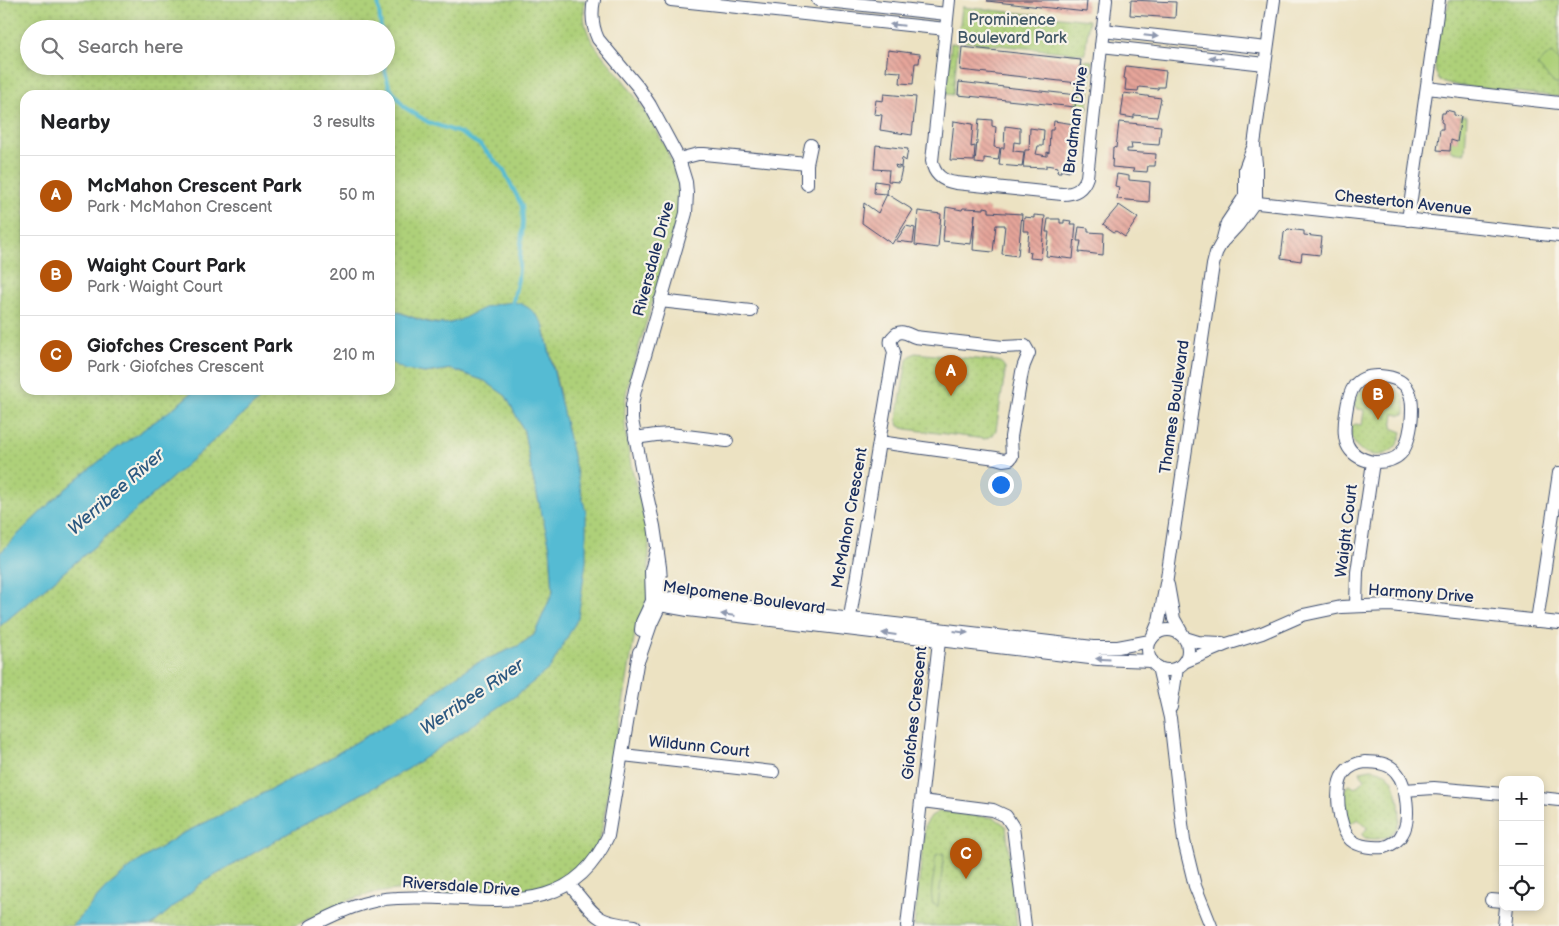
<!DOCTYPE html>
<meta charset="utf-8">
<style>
:root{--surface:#fff;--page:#f2f2f2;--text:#202124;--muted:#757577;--line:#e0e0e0;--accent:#b45309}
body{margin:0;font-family:"Balsamiq Sans",sans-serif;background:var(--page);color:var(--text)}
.controls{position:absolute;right:15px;bottom:15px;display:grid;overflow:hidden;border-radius:10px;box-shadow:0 2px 8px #0003}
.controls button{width:45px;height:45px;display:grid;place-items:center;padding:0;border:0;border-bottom:1px solid var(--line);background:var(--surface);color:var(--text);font:25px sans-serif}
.you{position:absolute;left:1000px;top:484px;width:18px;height:18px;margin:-12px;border:4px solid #fff;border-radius:50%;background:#1a73e8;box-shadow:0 0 0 8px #1a73e833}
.badge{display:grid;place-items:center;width:32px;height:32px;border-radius:50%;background:var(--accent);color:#fff;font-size:16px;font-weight:700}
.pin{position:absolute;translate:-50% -41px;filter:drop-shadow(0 1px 2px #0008)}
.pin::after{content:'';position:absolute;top:26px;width:18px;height:15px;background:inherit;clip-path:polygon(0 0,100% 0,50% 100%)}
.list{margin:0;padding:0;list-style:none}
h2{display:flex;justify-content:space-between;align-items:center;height:65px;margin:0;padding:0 20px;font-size:21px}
h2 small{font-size:16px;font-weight:400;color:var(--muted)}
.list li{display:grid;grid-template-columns:32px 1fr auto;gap:15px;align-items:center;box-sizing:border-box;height:80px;padding:0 20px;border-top:1px solid var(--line)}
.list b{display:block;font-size:19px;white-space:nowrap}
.list p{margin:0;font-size:16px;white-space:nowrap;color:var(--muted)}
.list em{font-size:16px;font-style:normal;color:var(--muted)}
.icon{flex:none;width:28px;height:28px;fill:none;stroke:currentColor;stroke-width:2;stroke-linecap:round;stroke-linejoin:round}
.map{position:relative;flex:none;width:1559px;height:926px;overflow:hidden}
.search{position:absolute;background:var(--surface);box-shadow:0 2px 8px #0003;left:20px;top:20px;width:375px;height:55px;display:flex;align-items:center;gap:12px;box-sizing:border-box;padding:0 18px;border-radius:28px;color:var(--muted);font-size:19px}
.panel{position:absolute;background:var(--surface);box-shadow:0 2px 8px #0003;left:20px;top:90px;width:375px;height:305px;border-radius:15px}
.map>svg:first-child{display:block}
.grass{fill:url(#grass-dots);stroke:#64806c;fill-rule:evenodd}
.garden{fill:#aed079;stroke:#64806c}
.water{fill:#55bbd3;stroke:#387598}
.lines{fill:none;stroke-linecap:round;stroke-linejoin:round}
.stream{stroke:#55bbd3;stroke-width:4}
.building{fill:url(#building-back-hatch)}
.minor-casing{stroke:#3a4a6d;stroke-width:14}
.minor{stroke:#fff;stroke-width:12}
.oneway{fill:#8d97ae}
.labels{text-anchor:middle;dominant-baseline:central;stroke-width:4.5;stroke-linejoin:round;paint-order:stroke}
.park-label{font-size:16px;fill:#405765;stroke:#f7f3e8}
.street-label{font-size:16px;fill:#1b2f5e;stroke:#f7f3e8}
.water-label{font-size:18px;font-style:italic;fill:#2c5981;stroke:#f7f3e8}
</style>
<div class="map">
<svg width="1559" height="926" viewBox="0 0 1559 926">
<defs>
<pattern id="grass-dots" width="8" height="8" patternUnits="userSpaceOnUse" patternTransform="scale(1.25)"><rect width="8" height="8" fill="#aed079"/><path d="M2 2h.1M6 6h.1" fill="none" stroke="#95b36b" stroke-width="1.8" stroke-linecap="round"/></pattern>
<pattern id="building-back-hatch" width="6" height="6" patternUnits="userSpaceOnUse" patternTransform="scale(1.25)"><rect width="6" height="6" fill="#e6a59a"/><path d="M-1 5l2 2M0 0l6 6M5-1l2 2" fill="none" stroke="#ba8781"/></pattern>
</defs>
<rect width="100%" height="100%" fill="#f7f3e8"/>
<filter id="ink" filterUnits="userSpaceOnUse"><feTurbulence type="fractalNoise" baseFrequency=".02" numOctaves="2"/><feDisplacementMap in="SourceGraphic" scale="10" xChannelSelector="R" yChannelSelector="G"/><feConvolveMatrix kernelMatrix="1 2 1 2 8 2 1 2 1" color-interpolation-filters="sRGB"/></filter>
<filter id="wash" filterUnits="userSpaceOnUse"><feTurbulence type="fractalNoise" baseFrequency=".0096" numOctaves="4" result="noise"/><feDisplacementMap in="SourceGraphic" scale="20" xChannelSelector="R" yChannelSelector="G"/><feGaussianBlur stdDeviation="1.12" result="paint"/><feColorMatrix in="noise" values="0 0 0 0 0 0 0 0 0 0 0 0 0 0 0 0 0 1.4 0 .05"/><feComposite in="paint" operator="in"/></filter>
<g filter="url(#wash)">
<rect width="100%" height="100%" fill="#ece2c2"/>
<g class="grass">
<path d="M0,0H585C579,36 600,51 620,76C641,103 674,153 679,187C681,200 678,212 675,225L628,384C617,432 637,485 648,531L649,546V595L636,627L601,834L597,847L575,879L505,901L421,891L396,890L369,894L346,901L294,926H151L200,884L292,831L408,769L550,668L560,395L543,324L500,303C486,307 474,314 461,320C437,330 412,316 390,309V95H25V390H195C162,420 122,442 87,471C56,496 28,524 0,553ZM29,29H386V66H29Z"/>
<path d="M1449,0H1559V97L1447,84C1441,82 1438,79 1436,73C1432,63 1441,25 1443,13L1448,8Z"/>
<polygon points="962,7 1089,20 1085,54 958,41"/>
<polygon points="951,43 958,44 953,95 946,94"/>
<polygon points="1081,60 1092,61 1088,109 1075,107"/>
<path d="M915,353L996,361C1002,362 1006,366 1005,373L996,430L993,435L985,439L906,429L899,426L897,419L907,360L910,356Z"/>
<polygon points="390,362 406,370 425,373 451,369 485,381 506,396 524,431 531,470 550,547 553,592 534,635 518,646 475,664 450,680 425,701 323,762 241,805 180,835 135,864 105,889 72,926 0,926 0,626 109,534 270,390 390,390"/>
<path d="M1376,384C1396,385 1407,392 1405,414L1400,415L1394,414L1392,428L1402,432C1396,468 1347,459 1351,426L1356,424L1362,425L1364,410L1358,409L1354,406C1356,392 1363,386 1376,384Z"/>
<path d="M1371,769C1378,770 1385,771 1389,776C1395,782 1396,790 1398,798C1404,824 1395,844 1365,838L1362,835L1367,828L1358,819L1350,824L1348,821L1345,796L1346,787L1350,785L1355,788L1365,779L1361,774L1360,771Z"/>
<polygon points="940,811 995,818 1006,826 1017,926 914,926 925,825 931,816"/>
</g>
<g class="garden">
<polygon points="1551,53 1559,62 1559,84 1555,84 1537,65"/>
<polygon points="1461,116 1467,116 1465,153 1450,151 1451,140 1457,141"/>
<path d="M937,854H944L938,906L933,904C929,891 934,879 935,866C935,861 935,858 937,854Z"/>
</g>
<g class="water">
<path d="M513,302C527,304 535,312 543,324L586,513V562L578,618L550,668L517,695L408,769L292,831L200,884L151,926H72L105,889L135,864L180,835L241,805L323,762L425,701L450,680L475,664L518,646L534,635L553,592L550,547L531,470L524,431L506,396L485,381L451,369L425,373L405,370L390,362V309C405,314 427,325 442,324C459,324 471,313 486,307C495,304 504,303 513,302Z"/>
<path d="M195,390H270L109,534L0,626V553C28,524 56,496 87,471C122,442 162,420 195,390Z"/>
</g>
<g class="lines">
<g class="stream">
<polyline points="378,0 381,29"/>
<polyline points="384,66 389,86 404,107 428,122 460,133 480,145 503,169 522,206 523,222 518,279 512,306"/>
</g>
</g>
<g id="blocks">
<g class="building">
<polygon points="988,0 1087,0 1086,12 987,1"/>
<polygon points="1131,0 1176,2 1175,18 1130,15"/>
<polygon points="962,47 1081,60 1078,83 960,70"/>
<polygon points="888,50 920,54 919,63 915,63 913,84 900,83 901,72 886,71"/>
<polygon points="1126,66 1166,71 1164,87 1158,87 1158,89 1139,87 1138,91 1125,90 1126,79 1124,78"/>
<polygon points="959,82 1077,95 1075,107 958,95"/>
<polygon points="1124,93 1161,98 1157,117 1134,115 1134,118 1121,116"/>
<polygon points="884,94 916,97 912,135 880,130 882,115 874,114 876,100 883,101"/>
<polygon points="1446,110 1454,112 1454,115 1461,116 1457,142 1451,140 1450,151 1437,150 1440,129 1443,129 1443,123 1441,122 1442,113 1445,113"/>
<polygon points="979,119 992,120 992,126 996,127 994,147 1000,148 998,160 984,158 984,164 975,163"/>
<polygon points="954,121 973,124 971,147 975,146 974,161 950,160"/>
<polygon points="1054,121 1074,124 1069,172 1061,170 1061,172 1057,172 1058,167 1046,165 1046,168 1023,167 1025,150 1029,150 1030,128 1044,130 1043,146 1038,146 1036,154 1047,156 1047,152 1049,153 1050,130 1053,130"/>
<polygon points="1119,122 1161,126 1159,145 1131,143 1132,149 1127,149 1127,152 1156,154 1155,166 1148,166 1147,172 1133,171 1134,169 1112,167 1113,147 1116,148"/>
<polygon points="1005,126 1020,128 1020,143 1014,142 1013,151 1024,152 1022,167 999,165 1001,148 1004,148"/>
<polygon points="876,145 908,149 906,161 902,158 901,167 895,165 896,168 902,168 899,182 888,181 889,170 874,169"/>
<polygon points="1117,174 1129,176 1129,180 1150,182 1149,202 1117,199 1119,187 1115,186"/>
<polygon points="875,181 888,183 887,194 874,193"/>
<polygon points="887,194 913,210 892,244 862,223 864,203 878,213"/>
<polygon points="1119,205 1138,218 1125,237 1116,231 1114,232 1103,224"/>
<polygon points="946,207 962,210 963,208 984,209 984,207 989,208 989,212 1022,214 1018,256 1002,254 1005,225 996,225 993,252 973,250 975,214 971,244 943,241"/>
<polygon points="918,211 941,214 938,248 915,245"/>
<polygon points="1034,215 1045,216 1041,259 1030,258 1031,252 1027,251 1029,231 1023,231 1024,217 1034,218"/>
<polygon points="1048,219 1060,219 1060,223 1064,223 1064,220 1071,221 1070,224 1076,224 1073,259 1046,256 1049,232 1046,232"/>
<polygon points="906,226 915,228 913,243 896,241"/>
<polygon points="1079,227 1088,228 1088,232 1104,233 1103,255 1079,252 1081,241 1077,241"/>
<polygon points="1288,229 1304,231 1304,235 1322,237 1320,255 1302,253 1301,261 1281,258 1284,233"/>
</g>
</g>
</g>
<g filter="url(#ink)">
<use href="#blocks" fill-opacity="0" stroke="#3a4a6d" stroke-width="1"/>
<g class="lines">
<defs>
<g id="minor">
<path d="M594,0C591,14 592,26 598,39L638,87L650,105L679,159L686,182L687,193L686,213L683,224L635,390L632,405V420L644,482L654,526L660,567L662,595L661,603L651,624L639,659"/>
<polyline points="671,0 946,29"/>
<polyline points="818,0 947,14"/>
<path d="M949,0L932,161C934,175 943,181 956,183L1062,194C1075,194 1083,189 1087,177L1106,0"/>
<polyline points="1102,30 1267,48"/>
<polyline points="1101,46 1265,64"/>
<polyline points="1427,88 1559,103"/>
<polyline points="679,159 698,154 704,154 807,164"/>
<polyline points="807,184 807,164 811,145"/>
<polyline points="1243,200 1258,203 1559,236"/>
<polyline points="1408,220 1439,0"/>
<polyline points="1224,240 1238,225 1254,203 1256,197 1256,164 1254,145 1274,0"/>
<polyline points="660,301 751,311"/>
<polyline points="635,438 656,435 670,434 727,441"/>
<polyline points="1168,585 1174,619 1183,635"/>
<polyline points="655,601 672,598 681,599 1093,647 1118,647 1150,641"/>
<polyline points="654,602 660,605 688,610 1098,659 1152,661"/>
<path d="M1356,605L1357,572L1373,462C1400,463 1407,451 1411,425C1414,399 1413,378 1380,376C1354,375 1349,391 1346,413C1342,438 1344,456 1373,462"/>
<polyline points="1537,621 1559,473"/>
<path d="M848,629L894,352C893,349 892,347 891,344C890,341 891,339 893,337C900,328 907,334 915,337L1003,347L1025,346L1029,353L1024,365L1022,372L1011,437L1012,456L1010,459L1003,460L996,458L879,442"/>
<circle cx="1168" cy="650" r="20"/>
<polyline points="641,630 642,622 652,601 651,571 656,551"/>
<polyline points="1152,638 1159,621 1167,578 1213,265 1216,253 1222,242 1227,223 1245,196 1245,169 1254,145"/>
<polyline points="1185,638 1198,642 1222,643"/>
<polyline points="1184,662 1227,644 1262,633 1303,615 1341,607 1390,605 1559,623"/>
<polyline points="1158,667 1170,718 1184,841 1195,886 1211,926"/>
<polyline points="1171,707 1177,668"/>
<polyline points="623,755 773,772"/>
<path d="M1365,762C1376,762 1389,763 1396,772C1407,784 1411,821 1402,834C1399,841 1391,845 1384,847C1374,848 1359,847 1351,840C1338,828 1333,785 1345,772C1350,766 1357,763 1365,762Z"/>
<polyline points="1404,790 1434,788 1503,794"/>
<polyline points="1540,798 1559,800"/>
<polyline points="922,801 993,810 1006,816 1013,827 1025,926"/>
<path d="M574,890C598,919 597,922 635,926"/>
<polyline points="1491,900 1503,901"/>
<path d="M311,926C339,912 366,899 397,898C483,893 568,926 608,836L639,652"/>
<polyline points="907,926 940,632"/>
<polyline points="1504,926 1506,907"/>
</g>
</defs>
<use href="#minor" class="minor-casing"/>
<use href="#minor" class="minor"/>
</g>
<defs><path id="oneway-solid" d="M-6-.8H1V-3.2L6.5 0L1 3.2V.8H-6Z" transform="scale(1.25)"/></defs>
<g class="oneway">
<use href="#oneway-solid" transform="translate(897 25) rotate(-174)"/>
<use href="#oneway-solid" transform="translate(1151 36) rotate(6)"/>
<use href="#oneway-solid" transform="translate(1216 58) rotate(-174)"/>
<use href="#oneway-solid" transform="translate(728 615) rotate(-173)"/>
<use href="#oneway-solid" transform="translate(961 632) rotate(7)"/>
<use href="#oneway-solid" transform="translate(889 634) rotate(-173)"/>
<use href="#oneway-solid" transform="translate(1103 659) rotate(-177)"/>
</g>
</g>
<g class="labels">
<g class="park-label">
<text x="1012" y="20">Prominence<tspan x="1012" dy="18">Boulevard Park</tspan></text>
</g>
<g class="street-label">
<text transform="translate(1076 120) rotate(-83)">Bradman Drive</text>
<text transform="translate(1403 203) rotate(6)">Chesterton Avenue</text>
<text transform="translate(654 259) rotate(-75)">Riversdale Drive</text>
<text transform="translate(1175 407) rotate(-82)">Thames Boulevard</text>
<text transform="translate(850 518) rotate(-80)">McMahon Crescent</text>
<text transform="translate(1347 531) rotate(-83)">Waight Court</text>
<text transform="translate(1421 594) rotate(4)">Harmony Drive</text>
<text transform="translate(744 598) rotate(8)">Melpomene Boulevard</text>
<text transform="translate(915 713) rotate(-84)">Giofches Crescent</text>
<text transform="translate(699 747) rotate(6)">Wildunn Court</text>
<text transform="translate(461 887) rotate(4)">Riversdale Drive</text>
</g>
<g class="water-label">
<text transform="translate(116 492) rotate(-41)">Werribee River</text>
<text transform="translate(472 697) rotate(-34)">Werribee River</text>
</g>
</g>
</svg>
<div class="controls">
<button>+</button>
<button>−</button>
<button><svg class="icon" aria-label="locate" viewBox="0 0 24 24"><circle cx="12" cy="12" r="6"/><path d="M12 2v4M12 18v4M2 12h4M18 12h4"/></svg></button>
</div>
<div class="you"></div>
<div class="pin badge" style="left:951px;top:396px">A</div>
<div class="pin badge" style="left:1378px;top:420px">B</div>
<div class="pin badge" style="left:966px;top:879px">C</div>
<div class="search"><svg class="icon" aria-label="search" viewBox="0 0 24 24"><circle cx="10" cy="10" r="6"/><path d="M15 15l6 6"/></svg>Search here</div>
<section class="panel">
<h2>Nearby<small>3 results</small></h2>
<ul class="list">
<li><span class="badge">A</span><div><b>McMahon Crescent Park</b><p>Park · McMahon Crescent</p></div><em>50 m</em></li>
<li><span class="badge">B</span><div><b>Waight Court Park</b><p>Park · Waight Court</p></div><em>200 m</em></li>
<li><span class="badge">C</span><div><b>Giofches Crescent Park</b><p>Park · Giofches Crescent</p></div><em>210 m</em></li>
</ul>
</section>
</div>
